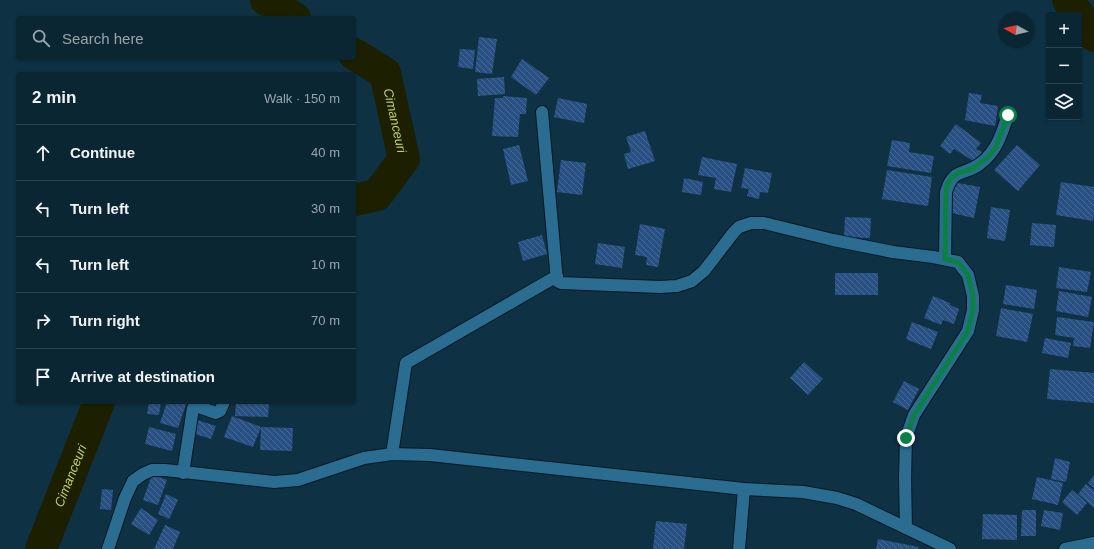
<!DOCTYPE html>
<meta charset="utf-8">
<style>
:root{--surface:#0a2633;--page:#132e3b;--text:#f1f3f6;--muted:#99a5ac;--line:#2a434e}
body{margin:0;font-family:Helvetica,sans-serif;background:var(--page);color:var(--text)}
.controls{position:absolute;right:12px;top:12px;display:grid;overflow:hidden;border-radius:4px;box-shadow:0 1px 3px #0004}
.controls button{width:36px;height:36px;display:grid;place-items:center;padding:0;border:0;border-bottom:1px solid var(--line);background:var(--surface);color:var(--text);font:20px sans-serif}
.compass{position:absolute;left:998px;top:12px;width:36px;height:36px;border-radius:50%;background:var(--surface);box-shadow:0 1px 3px #0004;rotate:278deg}
.stop{position:absolute;width:12px;height:12px;margin:-9px;border:3px solid #0b8043;border-radius:50%;background:#fff}
.stop.end{background:#0b8043;border-color:#fff;box-shadow:0 1px 4px #0008}
.list{margin:0;padding:0;list-style:none}
h2{display:flex;justify-content:space-between;align-items:center;height:52px;margin:0;padding:0 16px;font-size:17px}
h2 small{font-size:13px;font-weight:400;color:var(--muted)}
.list li{display:grid;grid-template-columns:26px 1fr auto;gap:12px;align-items:center;box-sizing:border-box;height:56px;padding:0 16px;border-top:1px solid var(--line)}
.list b{display:block;font-size:15px;white-space:nowrap}
.list em{font-size:13px;font-style:normal;color:var(--muted)}
.icon{flex:none;width:22px;height:22px;fill:none;stroke:currentColor;stroke-width:2;stroke-linecap:round;stroke-linejoin:round}
.map{position:relative;flex:none;width:1094px;height:549px;overflow:hidden}
.search{position:absolute;background:var(--surface);box-shadow:0 1px 3px #0004;left:16px;top:16px;width:340px;height:44px;display:flex;align-items:center;gap:10px;box-sizing:border-box;padding:0 14px;border-radius:4px;color:var(--muted);font-size:15px}
.panel{position:absolute;background:var(--surface);box-shadow:0 1px 3px #0004;left:16px;top:72px;width:340px;height:332px;border-radius:4px}
.map>svg:first-child{display:block}
.lines{fill:none;stroke-linecap:round;stroke-linejoin:round}
.river{stroke:#1c2000;stroke-width:32}
.building{fill:url(#building-back-hatch)}
.minor-casing{stroke:#041824;stroke-width:14}
.minor{stroke:#2a6d91;stroke-width:12}
.route{stroke:#0b8043;stroke-width:5}
.labels{text-anchor:middle;dominant-baseline:central;stroke-width:4;stroke-linejoin:round;paint-order:stroke}
.water-label{font-size:13px;font-style:italic;fill:#c1cf6d;stroke:#001927}
</style>
<div class="map">
<svg width="1094" height="549" viewBox="0 0 1094 549">
<defs>
<pattern id="building-back-hatch" width="6" height="6" patternUnits="userSpaceOnUse"><rect width="6" height="6" fill="#295082"/><path d="M-1 5l2 2M0 0l6 6M5-1l2 2" fill="none" stroke="#486a95"/></pattern>
</defs>
<rect width="100%" height="100%" fill="#0e3244"/>
<g class="lines">
<g class="river">
<polyline points="266,0 295,18"/>
<polyline points="1068,0 1094,36"/>
<path id="s1" d="M354,54L385,73L404,159L377,195L354,200"/>
<path id="s2" d="M41,549L99,402"/>
</g>
</g>
<g class="building">
<polygon points="479,37 497,39 492,74 475,72"/>
<polygon points="460,49 475,50 473,69 458,67"/>
<polygon points="522,59 549,78 536,95 511,77"/>
<polygon points="504,77 505,94 478,96 477,79"/>
<polygon points="969,93 982,95 980,103 998,106 995,126 965,120"/>
<polygon points="503,96 527,98 526,114 520,114 518,137 492,136 495,98 503,98"/>
<polygon points="558,98 587,104 584,123 554,117"/>
<polygon points="956,124 981,143 976,149 982,152 975,162 954,149 950,154 940,146"/>
<polygon points="645,131 655,161 628,169 624,154 631,152 626,137"/>
<polygon points="892,140 910,143 909,152 934,156 931,173 887,166"/>
<polygon points="519,145 528,181 511,185 503,149"/>
<polygon points="1017,145 1040,165 1018,191 994,170"/>
<polygon points="702,157 737,164 731,192 714,189 716,178 698,175"/>
<polygon points="561,160 586,163 582,195 557,192"/>
<polygon points="745,168 772,173 768,193 760,192 759,199 747,196 749,189 741,188"/>
<polygon points="887,170 932,177 928,206 882,199"/>
<polygon points="684,178 703,182 701,195 682,192"/>
<polygon points="953,182 980,187 974,218 947,212"/>
<polygon points="1061,182 1094,187 1094,213 1093,221 1056,215"/>
<polygon points="991,207 1010,210 1005,241 987,238"/>
<polygon points="845,217 871,218 870,238 844,237"/>
<polygon points="1032,223 1056,225 1054,247 1030,245"/>
<polygon points="640,224 665,229 658,267 646,265 647,257 635,255"/>
<polygon points="542,235 547,254 523,261 518,242"/>
<polygon points="598,243 625,247 622,268 595,264"/>
<polygon points="1059,267 1091,272 1087,292 1056,288"/>
<rect x="835" y="273" width="43" height="22"/>
<polygon points="1006,285 1037,290 1034,309 1003,304"/>
<polygon points="1059,291 1092,297 1088,317 1056,311"/>
<polygon points="933,296 950,303 950,305 959,309 954,324 943,320 941,325 924,318"/>
<polygon points="1001,308 1033,314 1027,342 996,336"/>
<polygon points="1057,317 1094,322 1090,348 1073,346 1074,338 1055,335"/>
<polygon points="912,322 938,332 931,349 906,339"/>
<polygon points="1045,338 1071,343 1068,358 1042,353"/>
<polygon points="804,362 823,379 808,395 790,378"/>
<polygon points="1050,369 1094,373 1094,403 1047,399"/>
<polygon points="904,381 919,389 908,410 893,402"/>
<polygon points="149,402 161,402 159,415 147,414"/>
<polygon points="167,402 180,402 186,404 178,428 160,423"/>
<polygon points="236,402 269,402 268,417 235,416"/>
<polygon points="232,416 261,427 253,447 224,437"/>
<polygon points="197,420 216,426 211,439 192,433"/>
<polygon points="149,427 176,434 172,451 145,444"/>
<polygon points="261,427 293,428 292,451 260,450"/>
<polygon points="1055,458 1070,462 1066,482 1051,479"/>
<polygon points="152,475 167,480 158,505 143,500"/>
<polygon points="1094,475 1094,488 1088,483"/>
<polygon points="1037,477 1063,483 1058,505 1032,499"/>
<polygon points="1086,484 1094,490 1094,508 1078,494"/>
<polygon points="102,489 113,490 111,510 100,509"/>
<polygon points="1072,490 1087,503 1077,515 1062,502"/>
<polygon points="166,494 178,500 169,519 158,514"/>
<polygon points="141,508 158,520 149,535 131,524"/>
<polygon points="1022,510 1036,510 1036,536 1021,536"/>
<polygon points="1044,510 1063,513 1060,530 1041,526"/>
<polygon points="983,514 1017,515 1017,540 982,539"/>
<polygon points="656,521 687,524 684,549 653,549"/>
<polygon points="165,525 180,532 173,549 154,549"/>
<polygon points="878,539 919,547 918,549 876,549"/>
</g>
<g class="lines">
<defs>
<g id="minor">
<polyline points="542,112 557,281 561,283 660,287 677,286 692,281 704,271 734,232 739,227 751,223 764,223 833,240 893,252 933,257 958,262 968,275 973,296 973,310 968,331 914,415 906,438 905,478 906,528"/>
<path d="M945,259L946,192C954,166 964,177 981,163C997,151 1002,133 1008,115"/>
<polyline points="392,454 406,363 557,276"/>
<polyline points="183,473 193,408 196,406 216,413 220,411 224,402"/>
<polyline points="108,549 125,498 133,481 143,474 152,470 165,470 274,482 298,480 364,458 392,454 430,455 744,489 803,492 837,498 856,504 950,549"/>
<polyline points="739,549 744,489"/>
<polyline points="1065,549 1094,543"/>
</g>
</defs>
<use href="#minor" class="minor-casing"/>
<use href="#minor" class="minor"/>
</g>
<g class="lines">
<polyline class="route" points="906,438 914,415 968,331 973,310 973,296 968,275 958,262 945,259 946,192 948,183 952,177 958,173 972,169 988,157 996,147 1008,115"/>
</g>
<g class="labels">
<g class="water-label">
<text stroke="none"><textPath href="#s1" startOffset="85">Cimanceuri</textPath></text>
<text stroke="none"><textPath href="#s2" startOffset="79">Cimanceuri</textPath></text>
</g>
</g>
</svg>
<div class="controls">
<button>+</button>
<button>−</button>
<button><svg class="icon" aria-label="layers" viewBox="0 0 24 24"><path d="M12 4l9 5-9 5-9-5zM3 14l9 5 9-5"/></svg></button>
</div>
<svg class="compass" viewBox="-18 -18 36 36"><path d="M0-13l5 13h-10z" fill="#e53935"/><path d="M0 13l5-13h-10z" fill="#99a5ac"/></svg>
<div class="stop" style="left:1008px;top:115px"></div>
<div class="stop end" style="left:906px;top:438px"></div>
<div class="search"><svg class="icon" aria-label="search" viewBox="0 0 24 24"><circle cx="10" cy="10" r="6"/><path d="M15 15l6 6"/></svg>Search here</div>
<section class="panel">
<h2>2 min<small>Walk · 150 m</small></h2>
<ul class="list">
<li><svg class="icon" aria-label="ahead" viewBox="0 0 24 24"><path d="M12 20V5M6 11l6-6 6 6"/></svg><div><b>Continue</b></div><em>40 m</em></li>
<li><svg class="icon" aria-label="left" viewBox="0 0 24 24"><path d="M17 20v-9H6M10 6l-5 5 5 5"/></svg><div><b>Turn left</b></div><em>30 m</em></li>
<li><svg class="icon" aria-label="left" viewBox="0 0 24 24"><path d="M17 20v-9H6M10 6l-5 5 5 5"/></svg><div><b>Turn left</b></div><em>10 m</em></li>
<li><svg class="icon" aria-label="right" viewBox="0 0 24 24"><path d="M7 20v-9h11M14 6l5 5-5 5"/></svg><div><b>Turn right</b></div><em>70 m</em></li>
<li><svg class="icon" aria-label="arrive" viewBox="0 0 24 24"><path d="M6 21V4h12l-3 4 3 4H6"/></svg><div><b>Arrive at destination</b></div></li>
</ul>
</section>
</div>
